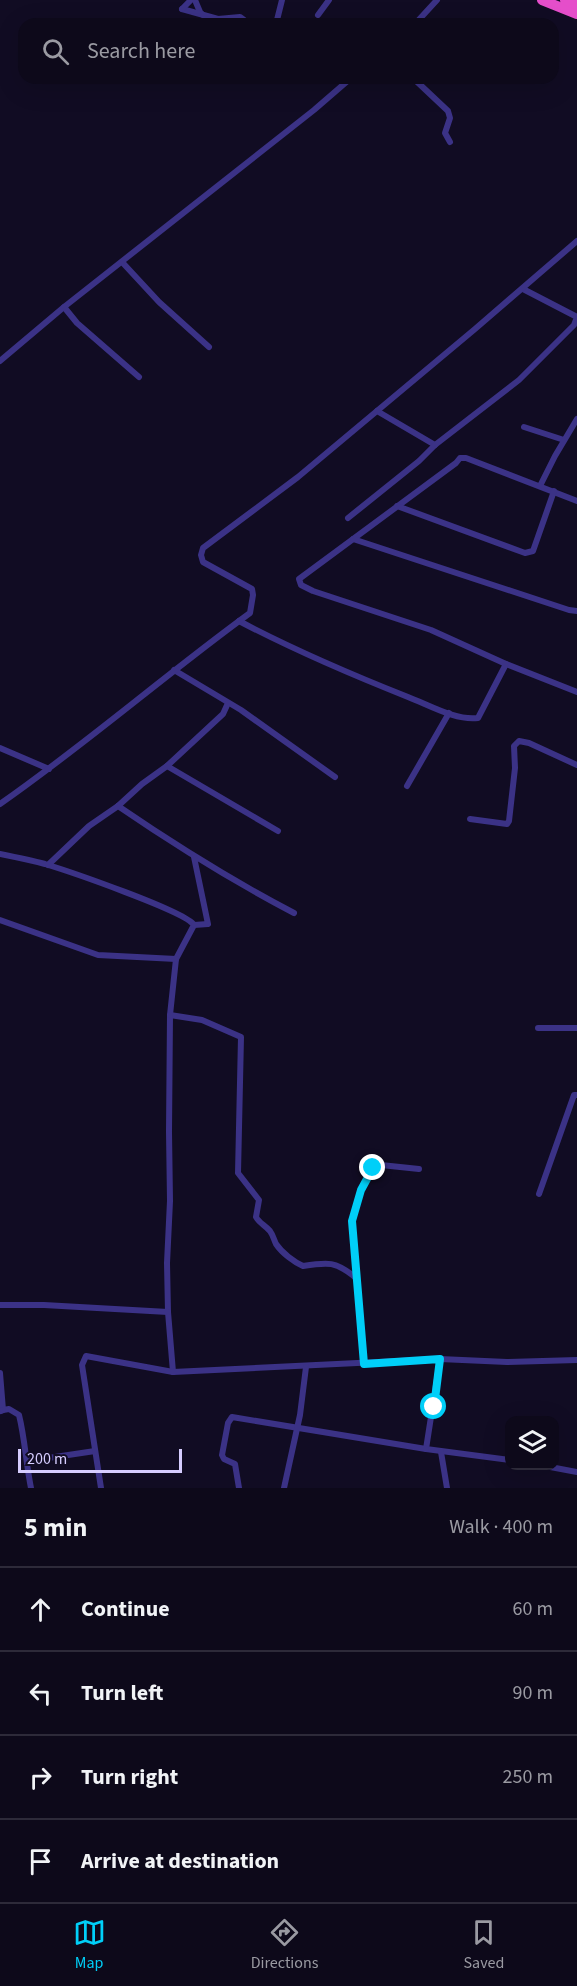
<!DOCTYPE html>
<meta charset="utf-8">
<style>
:root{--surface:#0d091a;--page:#161223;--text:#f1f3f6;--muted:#9a9aa2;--line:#2d2a39;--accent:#00cff8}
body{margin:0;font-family:"Source Sans 3",sans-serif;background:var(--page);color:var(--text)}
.controls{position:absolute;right:18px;bottom:18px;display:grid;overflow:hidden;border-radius:12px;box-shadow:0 6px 24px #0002}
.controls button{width:54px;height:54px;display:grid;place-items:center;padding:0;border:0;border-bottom:2px solid var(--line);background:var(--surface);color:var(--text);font:30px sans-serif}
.scale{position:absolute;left:18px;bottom:15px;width:164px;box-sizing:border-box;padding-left:6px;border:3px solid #d6cdff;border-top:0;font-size:16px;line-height:21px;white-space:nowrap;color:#d6cdff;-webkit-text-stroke:4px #110c23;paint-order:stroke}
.stop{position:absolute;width:18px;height:18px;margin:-14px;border:4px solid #00cff8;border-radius:50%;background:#fff}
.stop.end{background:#00cff8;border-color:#fff;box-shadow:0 2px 6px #0008}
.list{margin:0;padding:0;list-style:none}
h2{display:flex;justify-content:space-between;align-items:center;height:78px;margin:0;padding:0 24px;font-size:26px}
h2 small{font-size:20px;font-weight:400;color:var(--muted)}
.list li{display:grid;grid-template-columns:39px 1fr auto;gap:18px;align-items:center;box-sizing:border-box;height:84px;padding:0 24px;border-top:2px solid var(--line)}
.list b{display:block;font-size:22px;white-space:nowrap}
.list em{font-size:20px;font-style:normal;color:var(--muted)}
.icon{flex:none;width:33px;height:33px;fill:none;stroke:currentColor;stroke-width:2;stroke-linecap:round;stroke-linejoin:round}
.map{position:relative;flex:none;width:577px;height:1488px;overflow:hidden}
.search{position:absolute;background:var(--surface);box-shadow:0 6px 24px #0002;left:18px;right:18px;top:18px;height:66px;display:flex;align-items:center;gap:15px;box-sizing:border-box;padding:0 21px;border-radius:18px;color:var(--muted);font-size:22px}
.sheet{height:414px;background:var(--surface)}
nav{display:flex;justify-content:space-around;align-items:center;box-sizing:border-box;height:84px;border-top:2px solid var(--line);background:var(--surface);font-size:16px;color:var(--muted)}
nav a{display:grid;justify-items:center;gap:3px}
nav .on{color:var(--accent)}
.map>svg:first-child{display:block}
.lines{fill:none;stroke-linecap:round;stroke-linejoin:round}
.minor{stroke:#3b3286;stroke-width:6}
.trunk{stroke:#e54eca;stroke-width:10}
.route{stroke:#00cff8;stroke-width:8}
</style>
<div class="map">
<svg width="577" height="1488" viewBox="0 0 577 1488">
<rect width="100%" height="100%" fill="#110c23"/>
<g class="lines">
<g class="minor">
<polyline points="195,0 200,12 203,15"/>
<polyline points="182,9 218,19 240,17 244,20 246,24"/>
<polyline points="182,9 191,0"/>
<polyline points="318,15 329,0"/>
<polyline points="276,24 282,0"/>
<polyline points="415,24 437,0"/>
<polyline points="413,78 448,111 450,118 445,133 450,142"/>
<polyline points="122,262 159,302 209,347"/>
<polyline points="64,307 77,323 139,377"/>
<polyline points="0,361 64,307 314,110 351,78"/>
<polyline points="377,411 435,445"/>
<polyline points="524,427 564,440"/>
<polyline points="540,486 555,456 577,419"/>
<polyline points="577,501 466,458 460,458 456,463 299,579 301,585 313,591 431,630 506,664 577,692"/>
<polyline points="397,506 525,553 533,551 554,491"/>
<polyline points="348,518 419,461 435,445 519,380 574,325 577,317 523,289"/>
<polyline points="353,539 569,610 577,611"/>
<path d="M239,621C294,650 350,674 408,697C429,705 456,721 478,718L506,664"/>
<polyline points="174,670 241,710 335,777"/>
<polyline points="0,748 49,769"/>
<polyline points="167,766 278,831"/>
<polyline points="407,786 449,713"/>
<path d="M0,804C86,744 165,675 250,613L253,595L252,589L203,562L201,555L203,548L298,477L475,329L577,241"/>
<path d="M118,806C175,845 233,881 294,913"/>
<polyline points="470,819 507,824 509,821 515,768 514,746 519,741 529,743 577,765"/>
<path d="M0,854C15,857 30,860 45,864C68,871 185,911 194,925L176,959L170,1015L169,1132L170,1201L167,1263L168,1312L173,1372"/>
<polyline points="194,857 208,924 194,925"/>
<polyline points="48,865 89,826 118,806 142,784 167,766 223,714 228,703"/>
<polyline points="0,920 98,955 176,959"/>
<path d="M170,1015L202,1020L241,1037L238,1173L259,1200L256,1217C259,1223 265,1225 270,1231C273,1235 274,1240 276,1244C282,1253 294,1262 303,1266C328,1262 336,1261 356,1278"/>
<polyline points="538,1028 577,1028"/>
<polyline points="539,1194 574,1095 577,1095"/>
<polyline points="0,1305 44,1305 168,1312"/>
<polyline points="440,1359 426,1449 510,1460"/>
<polyline points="364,1364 352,1221 361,1190 373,1168 381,1165 419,1169"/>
<polyline points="0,1373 3,1410 1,1411"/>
<path d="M3,1410L9,1409L19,1415C25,1439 26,1464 31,1488"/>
<polyline points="441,1452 447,1488"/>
<polyline points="28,1461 95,1451"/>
<polyline points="545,1466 577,1472"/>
<polyline points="101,1488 82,1365 86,1356 173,1372 440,1359 507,1362 577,1360"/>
<polyline points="239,1488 235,1464 224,1459 222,1455 228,1423 232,1417 426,1449"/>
<polyline points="284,1488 300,1415 306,1367"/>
</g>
<g class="trunk">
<polyline points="542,0 577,14"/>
<polyline points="565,0 577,5"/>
</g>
</g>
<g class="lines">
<polyline class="route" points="373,1168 361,1190 352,1221 364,1364 440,1359 434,1407"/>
</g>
</svg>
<div class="controls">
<button><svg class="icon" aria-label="layers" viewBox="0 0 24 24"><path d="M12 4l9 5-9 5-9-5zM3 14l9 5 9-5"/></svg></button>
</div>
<div class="scale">200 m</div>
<div class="stop" style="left:434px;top:1407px"></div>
<div class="stop end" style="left:373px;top:1168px"></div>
<div class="search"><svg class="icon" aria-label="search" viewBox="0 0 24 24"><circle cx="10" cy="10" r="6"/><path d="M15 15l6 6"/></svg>Search here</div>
</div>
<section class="sheet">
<h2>5 min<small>Walk · 400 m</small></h2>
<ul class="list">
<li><svg class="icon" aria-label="ahead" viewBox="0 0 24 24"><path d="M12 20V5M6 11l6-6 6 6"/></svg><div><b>Continue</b></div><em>60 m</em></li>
<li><svg class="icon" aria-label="left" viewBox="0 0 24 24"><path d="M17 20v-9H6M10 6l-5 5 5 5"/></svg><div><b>Turn left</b></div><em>90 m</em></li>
<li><svg class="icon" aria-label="right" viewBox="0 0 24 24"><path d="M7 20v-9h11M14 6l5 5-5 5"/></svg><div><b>Turn right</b></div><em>250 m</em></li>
<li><svg class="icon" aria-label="arrive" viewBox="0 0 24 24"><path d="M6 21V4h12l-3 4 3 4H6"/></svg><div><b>Arrive at destination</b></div></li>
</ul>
</section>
<nav>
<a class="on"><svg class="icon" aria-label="map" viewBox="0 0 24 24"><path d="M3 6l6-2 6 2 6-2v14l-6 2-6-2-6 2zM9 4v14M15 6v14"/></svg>Map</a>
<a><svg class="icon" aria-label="directions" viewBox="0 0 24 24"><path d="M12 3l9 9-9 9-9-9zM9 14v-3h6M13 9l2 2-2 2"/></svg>Directions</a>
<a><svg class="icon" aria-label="saved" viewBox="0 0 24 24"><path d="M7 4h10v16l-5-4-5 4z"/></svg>Saved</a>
</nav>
